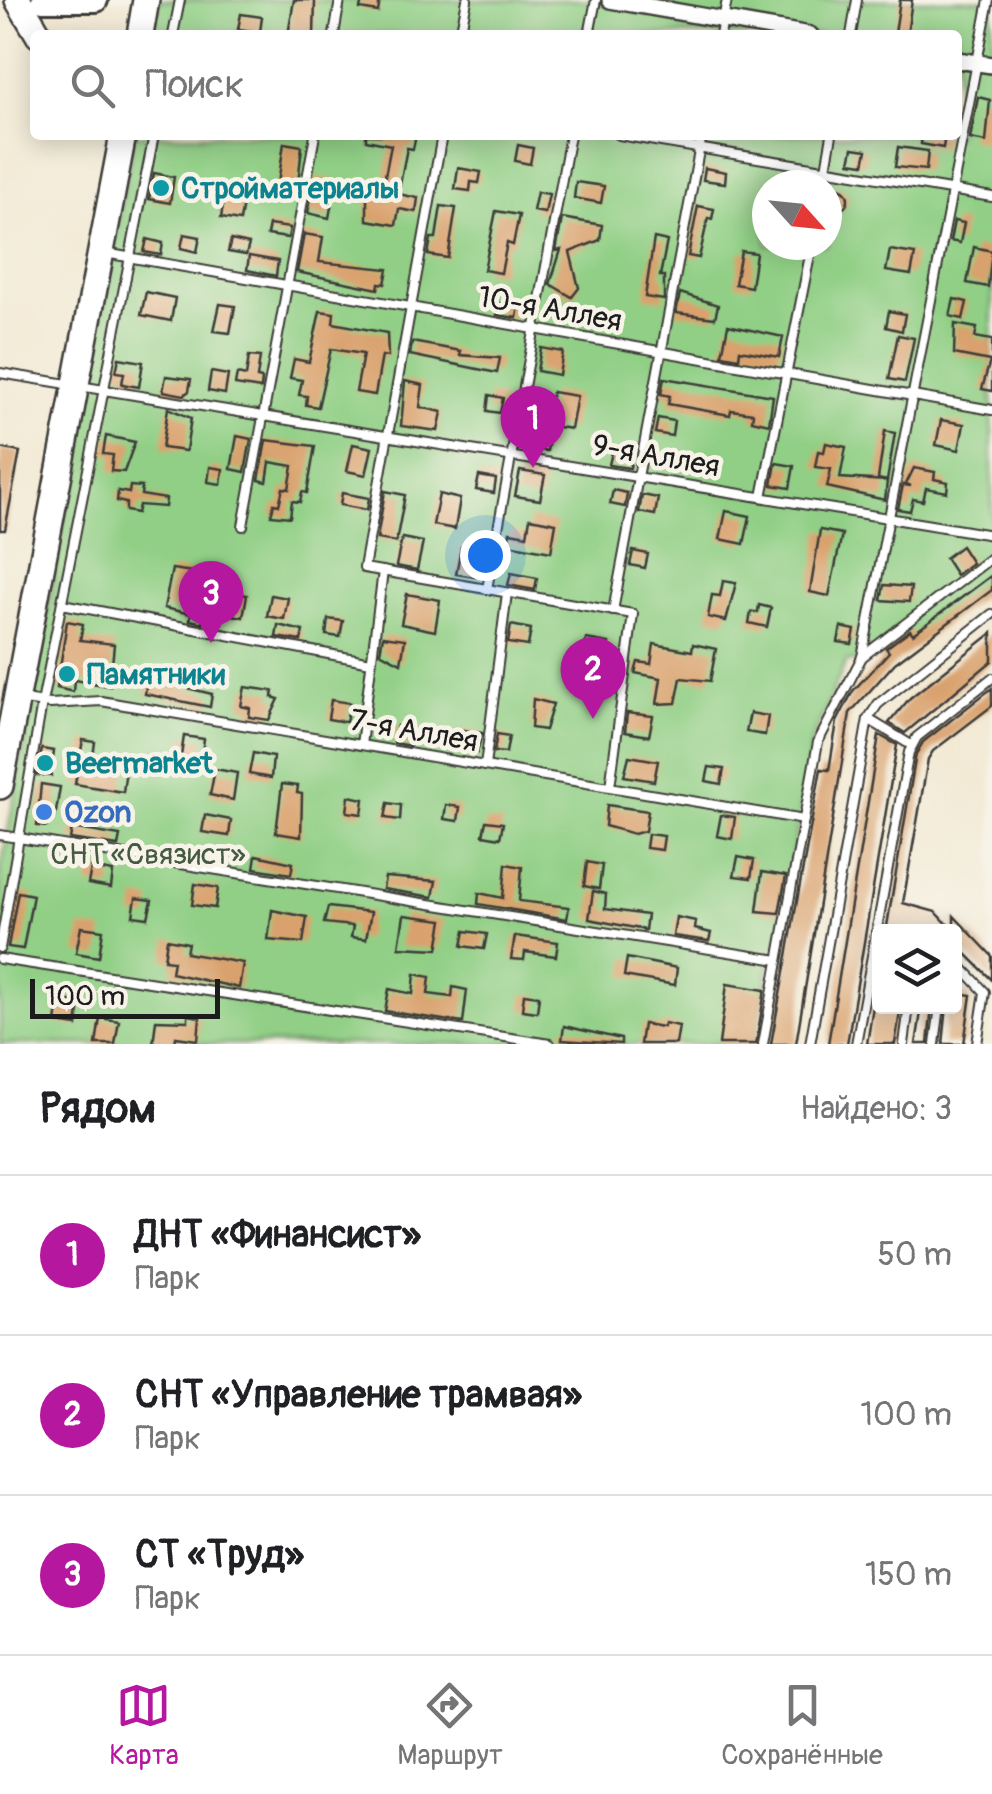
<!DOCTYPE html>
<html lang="ru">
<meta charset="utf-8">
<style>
:root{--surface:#fff;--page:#f2f2f2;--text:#202124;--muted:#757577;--line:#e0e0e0;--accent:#b5179e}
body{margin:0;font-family:Pangolin,sans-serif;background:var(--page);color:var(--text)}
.controls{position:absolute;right:30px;bottom:30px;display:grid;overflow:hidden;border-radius:10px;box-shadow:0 5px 25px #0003}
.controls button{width:90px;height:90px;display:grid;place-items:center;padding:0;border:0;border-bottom:2px solid var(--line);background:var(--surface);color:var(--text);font:50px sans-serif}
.compass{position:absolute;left:752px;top:170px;width:90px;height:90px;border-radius:50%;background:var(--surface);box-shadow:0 5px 25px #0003;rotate:117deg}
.scale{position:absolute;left:30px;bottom:25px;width:190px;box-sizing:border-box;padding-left:10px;border:5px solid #1c1c1c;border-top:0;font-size:28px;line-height:35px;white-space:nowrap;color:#1c1c1c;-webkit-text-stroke:8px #f7f3e8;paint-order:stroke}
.you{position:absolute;left:485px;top:555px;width:35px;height:35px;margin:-25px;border:8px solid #fff;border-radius:50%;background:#1a73e8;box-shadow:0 0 0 15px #1a73e833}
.badge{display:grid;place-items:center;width:65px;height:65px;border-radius:50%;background:var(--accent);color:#fff;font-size:32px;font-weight:700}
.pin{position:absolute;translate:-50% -82px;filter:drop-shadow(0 2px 5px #0008)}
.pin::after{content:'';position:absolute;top:52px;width:35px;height:30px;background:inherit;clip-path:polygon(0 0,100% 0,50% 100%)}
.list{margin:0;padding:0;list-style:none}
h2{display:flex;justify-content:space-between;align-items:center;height:130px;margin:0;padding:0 40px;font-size:42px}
h2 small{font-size:32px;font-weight:400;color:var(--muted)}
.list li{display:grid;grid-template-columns:65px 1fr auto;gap:30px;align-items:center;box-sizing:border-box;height:160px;padding:0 40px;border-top:2px solid var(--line)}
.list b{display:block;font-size:38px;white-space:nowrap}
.list p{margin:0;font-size:32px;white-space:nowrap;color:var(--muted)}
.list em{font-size:32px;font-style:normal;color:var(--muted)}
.icon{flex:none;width:55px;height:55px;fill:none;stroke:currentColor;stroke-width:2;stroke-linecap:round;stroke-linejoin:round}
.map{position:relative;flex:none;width:992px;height:1044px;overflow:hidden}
.search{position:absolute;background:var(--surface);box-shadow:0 5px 25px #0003;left:30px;right:30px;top:30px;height:110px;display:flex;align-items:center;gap:25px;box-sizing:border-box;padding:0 35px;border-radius:10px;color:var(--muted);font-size:38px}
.sheet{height:610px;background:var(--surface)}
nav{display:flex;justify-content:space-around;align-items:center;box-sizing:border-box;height:140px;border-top:2px solid var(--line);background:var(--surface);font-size:28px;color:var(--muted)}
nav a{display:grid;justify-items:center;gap:5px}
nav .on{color:var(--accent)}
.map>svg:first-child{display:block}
.green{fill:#90cf85;stroke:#567650;stroke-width:2.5;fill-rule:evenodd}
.building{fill:#d9a16d}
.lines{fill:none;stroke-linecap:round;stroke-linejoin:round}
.lane-casing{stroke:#3c3b37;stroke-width:12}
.street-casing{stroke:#3c3b37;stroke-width:20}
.secondary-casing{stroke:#3c3b37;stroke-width:28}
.primary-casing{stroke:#3c3b37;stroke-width:30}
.lane{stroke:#fff;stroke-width:8}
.street{stroke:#fff;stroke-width:15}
.secondary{stroke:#fff;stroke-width:22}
.primary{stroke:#fff;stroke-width:25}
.culture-dot{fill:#0f9aa8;stroke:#f7f3e8;stroke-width:4}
.shop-dot{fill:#3f7fe0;stroke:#f7f3e8;stroke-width:4}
.labels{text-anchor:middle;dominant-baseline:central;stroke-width:9;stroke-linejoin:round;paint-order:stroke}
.culture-label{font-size:30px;font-weight:bold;fill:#0d838f;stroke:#f7f3e8;text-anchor:start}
.street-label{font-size:30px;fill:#1c1c1c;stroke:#f7f3e8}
.shop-label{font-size:30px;font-weight:bold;fill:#366cbe;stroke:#f7f3e8;text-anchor:start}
.park-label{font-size:30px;fill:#455b41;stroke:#f7f3e8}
</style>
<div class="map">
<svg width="992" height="1044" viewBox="0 0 992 1044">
<rect width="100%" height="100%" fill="#f7f3e8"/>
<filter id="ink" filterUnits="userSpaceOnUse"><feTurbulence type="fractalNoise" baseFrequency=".01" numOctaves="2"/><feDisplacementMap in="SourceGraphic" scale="20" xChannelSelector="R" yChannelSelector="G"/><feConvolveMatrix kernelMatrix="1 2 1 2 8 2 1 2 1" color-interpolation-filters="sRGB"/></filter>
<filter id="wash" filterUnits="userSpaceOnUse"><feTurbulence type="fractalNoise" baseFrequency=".0048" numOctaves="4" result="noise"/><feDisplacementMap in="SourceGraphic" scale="40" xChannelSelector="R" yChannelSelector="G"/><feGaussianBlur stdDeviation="2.25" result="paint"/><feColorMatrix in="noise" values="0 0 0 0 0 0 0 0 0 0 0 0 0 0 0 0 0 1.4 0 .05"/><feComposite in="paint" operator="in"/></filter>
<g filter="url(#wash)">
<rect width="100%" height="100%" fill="#f2e9d3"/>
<path class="green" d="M159,0H992V576L889,655L846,662L812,740L775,963L770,962L756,1044H0V874L134,135H957V35H153ZM767,185H827V245H767Z"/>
<g id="blocks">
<g class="building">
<polygon points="294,0 315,0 314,35 288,35"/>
<polygon points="362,0 380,0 378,12 360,9"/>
<polygon points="900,0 912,0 907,35 895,33"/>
<polygon points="241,14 262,17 260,32 238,29"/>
<polygon points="978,97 990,100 986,142 970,139"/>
<polygon points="366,135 416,135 413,149 407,148 398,194 418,198 416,212 399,209 396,225 367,220 367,188 382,191 391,145 366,140"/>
<polygon points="922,135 945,135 943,148 921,144"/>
<polygon points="284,143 302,146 297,193 277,190"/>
<polygon points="518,145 533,148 530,164 515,161"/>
<polygon points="898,147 928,151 926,170 895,167"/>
<polygon points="853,148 867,150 864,164 850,162"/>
<polygon points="458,168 481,172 479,183 471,182 470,191 455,189"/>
<polygon points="705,168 726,172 725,183 703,180"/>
<polygon points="154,173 174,177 170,203 149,199"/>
<polygon points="315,177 336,180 329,218 308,213"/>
<polygon points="576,182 604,186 601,203 574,198"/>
<circle cx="837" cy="199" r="11"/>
<polygon points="537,192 549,194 545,213 533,211"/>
<polygon points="224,200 243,203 240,221 221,218"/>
<polygon points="441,206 456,208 448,258 428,255 431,238 436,238"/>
<polygon points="698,206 714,209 712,219 708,218 699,258 688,256"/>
<polygon points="496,211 519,215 513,245 507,243 501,273 484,270"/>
<polygon points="562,218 602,225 600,240 570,252 579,288 572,297 550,284 561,250 556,251"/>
<polygon points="954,221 964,223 960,243 950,241"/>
<polygon points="269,225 290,228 288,238 267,235"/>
<polygon points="184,234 200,237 197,252 181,248"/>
<polygon points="304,234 323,237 319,262 388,269 385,284 379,283 378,289 297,272"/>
<polygon points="654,238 667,241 660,276 664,276 664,300 645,297"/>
<polygon points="147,239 163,243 161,255 144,252"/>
<polygon points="231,240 249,244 246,255 228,252"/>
<polygon points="974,247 992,251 988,287 967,283"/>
<polygon points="890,250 915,254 911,275 886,271"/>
<polygon points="741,251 756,253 751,287 735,284"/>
<polygon points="249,256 278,261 276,276 247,270"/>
<polygon points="146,292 175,298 171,321 141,315"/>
<polygon points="680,293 718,305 715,318 676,313"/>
<polygon points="954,299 967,302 963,319 950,316"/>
<polygon points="499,303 519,306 517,318 497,315"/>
<polygon points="220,304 235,306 230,333 214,331"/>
<polygon points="320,311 334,313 333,323 387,333 388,357 382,356 375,395 356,392 363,354 331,349 318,407 306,405 307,396 299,395 302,380 290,378 294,359 309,362"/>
<polygon points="889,311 905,314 902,331 886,327"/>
<polygon points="955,324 977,328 975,337 992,340 992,391 982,389 990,361 954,354"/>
<polygon points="728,325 783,337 779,357 740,350 739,358 722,355"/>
<polygon points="898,335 914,338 905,382 889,379"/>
<polygon points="412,342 461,351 460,355 500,358 497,373 410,355"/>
<polygon points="541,348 563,352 559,375 537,371"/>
<polygon points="249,356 260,357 257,378 262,379 261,389 235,385 237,374 246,376"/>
<polygon points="119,358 143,362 139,387 122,384 124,373 116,372"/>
<polygon points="211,372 228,375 225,394 208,391"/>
<polygon points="166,376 191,379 189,391 184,395 163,391"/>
<polygon points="664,378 773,396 769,424 752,420 753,413 731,410 730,415 668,404 670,396 661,394"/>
<polygon points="405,381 423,385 420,407 442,412 438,431 401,426"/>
<polygon points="552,392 577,396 571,429 546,425"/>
<polygon points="489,395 503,398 500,413 487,411"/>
<polygon points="168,408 191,418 186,451 162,448"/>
<polygon points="658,418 674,421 672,436 655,433"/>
<polygon points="941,420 964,424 959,450 936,445"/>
<polygon points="530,425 551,429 547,451 526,448"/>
<polygon points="885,431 895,433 887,481 878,479"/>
<polygon points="106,436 135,442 124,472 111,471 113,455 103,454"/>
<polygon points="237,436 251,439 245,472 231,469"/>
<polygon points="266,440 315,446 307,493 302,492 300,502 292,501 290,517 271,515 274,504 279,505 283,488 289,489 293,466 270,462 267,482 259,480"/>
<polygon points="826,443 846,447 840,478 887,481 885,500 827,487 831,469 815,467 818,451 824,452"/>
<polygon points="353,444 372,448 366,475 347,471"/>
<polygon points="0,448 20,452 5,530 0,530"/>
<polygon points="612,452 632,455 630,468 609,465"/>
<polygon points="776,463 794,466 790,488 772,485"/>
<polygon points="210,467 223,469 221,484 208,482"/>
<polygon points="914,468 935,472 934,479 948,482 947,492 926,488 923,501 913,499 910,511 898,509 903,485 911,486 906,484"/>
<polygon points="520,471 545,475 540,500 515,496"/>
<polygon points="479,476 496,479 494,493 476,490"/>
<polygon points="130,486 142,487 141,495 166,499 165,507 139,505 137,513 126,511 126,503 117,501 118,491 129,493"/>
<polygon points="613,490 627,493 625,507 610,504"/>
<polygon points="385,491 405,495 396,542 377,539"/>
<polygon points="342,493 369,498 367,510 340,505"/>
<polygon points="439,494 460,499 455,529 433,525"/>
<polygon points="642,495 658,498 655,515 639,512"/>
<polygon points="726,511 750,516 744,544 720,539"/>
<polygon points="530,518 556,523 551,552 508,544 510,532 527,535"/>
<polygon points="820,530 842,534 829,596 810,592"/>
<polygon points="402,538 423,542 417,570 396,566"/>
<polygon points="961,546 972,563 956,575 945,558"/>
<polygon points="461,547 479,551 475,577 456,574"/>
<polygon points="633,551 648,554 645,568 630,565"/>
<polygon points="172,569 207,574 203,623 190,620 191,614 164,608"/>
<polygon points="511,573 537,578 535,590 508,585"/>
<polygon points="992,575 992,590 895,663 850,713 796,1044 771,1044 821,769 829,770 837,722 853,691 889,652 886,648 910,630 913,634"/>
<polygon points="723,581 736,583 726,621 708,617 712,595 720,596"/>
<polygon points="884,585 911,587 909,602 881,600"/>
<polygon points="231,592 247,595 243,617 226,614"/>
<polygon points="407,594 440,600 435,631 401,624"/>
<polygon points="271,595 288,598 284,619 267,616"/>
<polygon points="759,605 771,608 767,627 749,623 751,612 758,612"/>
<polygon points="328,619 343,621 340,637 326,635"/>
<polygon points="67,621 83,624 80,640 114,644 110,686 74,680 73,692 57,688"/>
<polygon points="278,625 303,631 301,641 276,637"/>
<polygon points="511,625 531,629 528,646 508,643"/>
<polygon points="841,627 855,630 852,644 838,642"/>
<polygon points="992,633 992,661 905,733 889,723 910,698"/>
<polygon points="383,636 405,639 401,663 380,652"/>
<polygon points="586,639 609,643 607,654 600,654 598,663 582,660"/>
<polygon points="654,644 692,651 693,644 716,649 710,681 681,678 676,703 657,704 661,678 635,673 638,662 651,664"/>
<polygon points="148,672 181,676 179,686 212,694 210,707 145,694"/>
<polygon points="245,687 273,691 272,697 279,699 269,720 249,717 250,708 241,706"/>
<polygon points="992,688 992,706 933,751 928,759 903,903 936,912 954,931 954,916 992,956 992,980 954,942 954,932 886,932 916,754 923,742"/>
<polygon points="533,699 553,704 545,730 531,728"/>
<polygon points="331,700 350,703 346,722 328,719"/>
<polygon points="627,713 653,716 649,736 625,732"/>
<polygon points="750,713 768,716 765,735 746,732"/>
<polygon points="397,726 413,729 410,746 394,743"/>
<polygon points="463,730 482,733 477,753 459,750"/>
<polygon points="497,734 509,736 506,753 494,752"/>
<polygon points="879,735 897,745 847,1044 828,1044"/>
<polygon points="184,736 204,739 201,759 181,756"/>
<polygon points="83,740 95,742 92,764 126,770 123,792 75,784"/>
<polygon points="42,749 54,751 51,776 37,775"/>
<polygon points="253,753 273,757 271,778 249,774"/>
<polygon points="629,756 658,761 654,781 624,776"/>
<polygon points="709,767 724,769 721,784 706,781"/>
<polygon points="215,769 237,773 233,800 210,795"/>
<polygon points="41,784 60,787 55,818 49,818 47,827 37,826"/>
<polygon points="282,784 298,786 297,793 302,794 301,837 276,833"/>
<polygon points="349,796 364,799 362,814 347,812"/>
<polygon points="388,803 401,805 400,820 385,818"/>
<polygon points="446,805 460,807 458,821 444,819"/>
<polygon points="607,805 648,811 645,831 634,834 605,826"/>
<polygon points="205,815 231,820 229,836 202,832"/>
<polygon points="721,815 735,817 732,839 717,836"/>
<polygon points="486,821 503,823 500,838 483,835"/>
<polygon points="72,828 120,836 118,846 70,839"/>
<polygon points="648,834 664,836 662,850 646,848"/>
<polygon points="256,855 293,863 291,874 254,868"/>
<polygon points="738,857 754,860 751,878 734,876"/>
<polygon points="587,862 602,865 599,889 584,886"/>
<polygon points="506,864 522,867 519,901 569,907 567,919 478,904 479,893 503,898"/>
<polygon points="91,868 113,872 111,888 88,884"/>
<polygon points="762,872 786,876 779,913 757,911"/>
<polygon points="385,877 436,881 433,897 383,889"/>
<polygon points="195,884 218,888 215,908 192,905"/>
<polygon points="593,891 606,894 605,909 647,915 645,930 589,919"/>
<polygon points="18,892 33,895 23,949 8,947"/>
<polygon points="136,898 152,900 148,918 133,916"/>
<polygon points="328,907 371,912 366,939 351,937 353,926 324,923"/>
<polygon points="272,910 307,917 303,943 268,940"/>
<polygon points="404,915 443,920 438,949 399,947"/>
<polygon points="676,917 696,921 695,929 711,933 709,941 673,936"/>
<polygon points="81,927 103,930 99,957 76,953"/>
<polygon points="465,931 487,934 484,949 462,946"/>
<polygon points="515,936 558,942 556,956 525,952 524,960 511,959"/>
<polygon points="167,939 188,943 186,953 243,963 239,988 171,973 173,961 164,960"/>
<polygon points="627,958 677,968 675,985 624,976"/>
<polygon points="415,974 430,977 428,994 452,997 453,987 467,990 463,1023 385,1011 389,989 413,994"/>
<polygon points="727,984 765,990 756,1044 719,1044"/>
<polygon points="954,992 971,995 964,1044 943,1044 947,1006 954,1006"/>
<polygon points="524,994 539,996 537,1012 522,1010"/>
<polygon points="59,999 80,1003 77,1026 56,1023"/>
<polygon points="873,1006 901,1006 895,1044 867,1044"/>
<polygon points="922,1006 932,1006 928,1044 916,1044"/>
<polygon points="188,1015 200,1017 198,1040 176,1037 175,1044 153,1044 156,1020 188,1021"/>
<polygon points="100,1018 119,1021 115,1044 96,1044"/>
<polygon points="664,1023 679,1026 676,1044 640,1044 643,1024 663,1027"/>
<polygon points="564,1026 621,1039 621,1044 562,1040"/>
</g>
</g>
</g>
<g filter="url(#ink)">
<use href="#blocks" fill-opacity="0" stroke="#3c3b37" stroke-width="2.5"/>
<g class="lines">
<defs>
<g id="lane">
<polyline points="173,35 180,0"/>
<polyline points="334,35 340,0"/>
<polyline points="460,35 467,0"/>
<polyline points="589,35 596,0"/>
<polyline points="720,35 727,0"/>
<polyline points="851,35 857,0"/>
<polyline points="442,135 364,568 633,614 610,787"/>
<polyline points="619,135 992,197"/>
<polyline points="823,185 832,135"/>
<polyline points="105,253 992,410"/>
<polyline points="0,373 992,535"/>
<polyline points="762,497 812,245"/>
<polyline points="243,526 315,135"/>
<polyline points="487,589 570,135"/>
<polyline points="62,604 371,662"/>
<polyline points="613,611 702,135"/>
<polyline points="862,657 992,557"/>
<polyline points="19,699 50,704 101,701 804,820"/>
<polyline points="868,719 911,745"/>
<polyline points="361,745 383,571"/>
<polyline points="485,766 507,593"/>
<polyline points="0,835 778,960"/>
<polyline points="0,948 42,703 154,135"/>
<polyline points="0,959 550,1044"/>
<polyline points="954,959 985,992 977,1044"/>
<polyline points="763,1044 818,742 862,657 989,0"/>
<polyline points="810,1044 868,719 878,704 992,614"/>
<polyline points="856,1044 909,752 917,737 992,678"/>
<polyline points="904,1044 909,1006"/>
<polyline points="935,1044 940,1006"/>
</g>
<g id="street">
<polyline points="610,0 810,35"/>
<polyline points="957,60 992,65"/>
</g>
<polyline id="secondary" points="43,0 96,0"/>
<g id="primary">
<polyline points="18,0 39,35"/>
<polyline points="140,35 146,0"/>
<polyline points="0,786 123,135"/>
</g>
</defs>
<use href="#lane" class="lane-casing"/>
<use href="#street" class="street-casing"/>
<use href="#secondary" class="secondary-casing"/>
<use href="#primary" class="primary-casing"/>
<use href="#lane" class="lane"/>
<use href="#street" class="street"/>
<use href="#secondary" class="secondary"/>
<use href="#primary" class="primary"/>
</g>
</g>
<g class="culture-dot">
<circle cx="161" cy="188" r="10"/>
<circle cx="67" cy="674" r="10"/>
<circle cx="45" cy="763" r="10"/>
</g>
<circle class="shop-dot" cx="44" cy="812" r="10"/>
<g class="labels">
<g class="culture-label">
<text x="181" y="188">Стройматериалы</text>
<text x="87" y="674">Памятники</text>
<text x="65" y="763">Beermarket</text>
</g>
<g class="street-label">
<text transform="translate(550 309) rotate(10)">10-я Аллея</text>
<text transform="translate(656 456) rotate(10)">9-я Аллея</text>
<text transform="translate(414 731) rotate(10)">7-я Аллея</text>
</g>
<g class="shop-label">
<text x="64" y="812">Ozon</text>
</g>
<g class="park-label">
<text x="148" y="854">СНТ «Связист»</text>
</g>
</g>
</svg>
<div class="controls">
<button><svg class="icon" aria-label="layers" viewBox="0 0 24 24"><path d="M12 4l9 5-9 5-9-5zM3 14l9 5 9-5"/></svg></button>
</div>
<svg class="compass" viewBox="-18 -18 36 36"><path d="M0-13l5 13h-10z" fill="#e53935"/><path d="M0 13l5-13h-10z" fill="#757577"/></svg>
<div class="scale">100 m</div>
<div class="you"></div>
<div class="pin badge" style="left:533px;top:468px">1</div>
<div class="pin badge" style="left:593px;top:719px">2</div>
<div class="pin badge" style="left:211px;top:643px">3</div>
<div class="search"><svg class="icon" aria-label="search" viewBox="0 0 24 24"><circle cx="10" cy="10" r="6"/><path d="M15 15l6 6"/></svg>Поиск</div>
</div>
<section class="sheet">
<h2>Рядом<small>Найдено: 3</small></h2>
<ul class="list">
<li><span class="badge">1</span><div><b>ДНТ «Финансист»</b><p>Парк</p></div><em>50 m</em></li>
<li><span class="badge">2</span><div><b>СНТ «Управление трамвая»</b><p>Парк</p></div><em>100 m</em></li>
<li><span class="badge">3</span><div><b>СТ «Труд»</b><p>Парк</p></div><em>150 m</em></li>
</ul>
</section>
<nav>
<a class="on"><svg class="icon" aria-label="map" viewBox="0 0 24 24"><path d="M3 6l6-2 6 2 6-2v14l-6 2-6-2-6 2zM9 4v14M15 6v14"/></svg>Карта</a>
<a><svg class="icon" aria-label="directions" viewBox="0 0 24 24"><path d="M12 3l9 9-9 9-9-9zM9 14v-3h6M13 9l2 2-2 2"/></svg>Маршрут</a>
<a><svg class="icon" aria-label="saved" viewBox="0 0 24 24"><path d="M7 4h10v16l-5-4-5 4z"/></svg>Сохранённые</a>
</nav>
